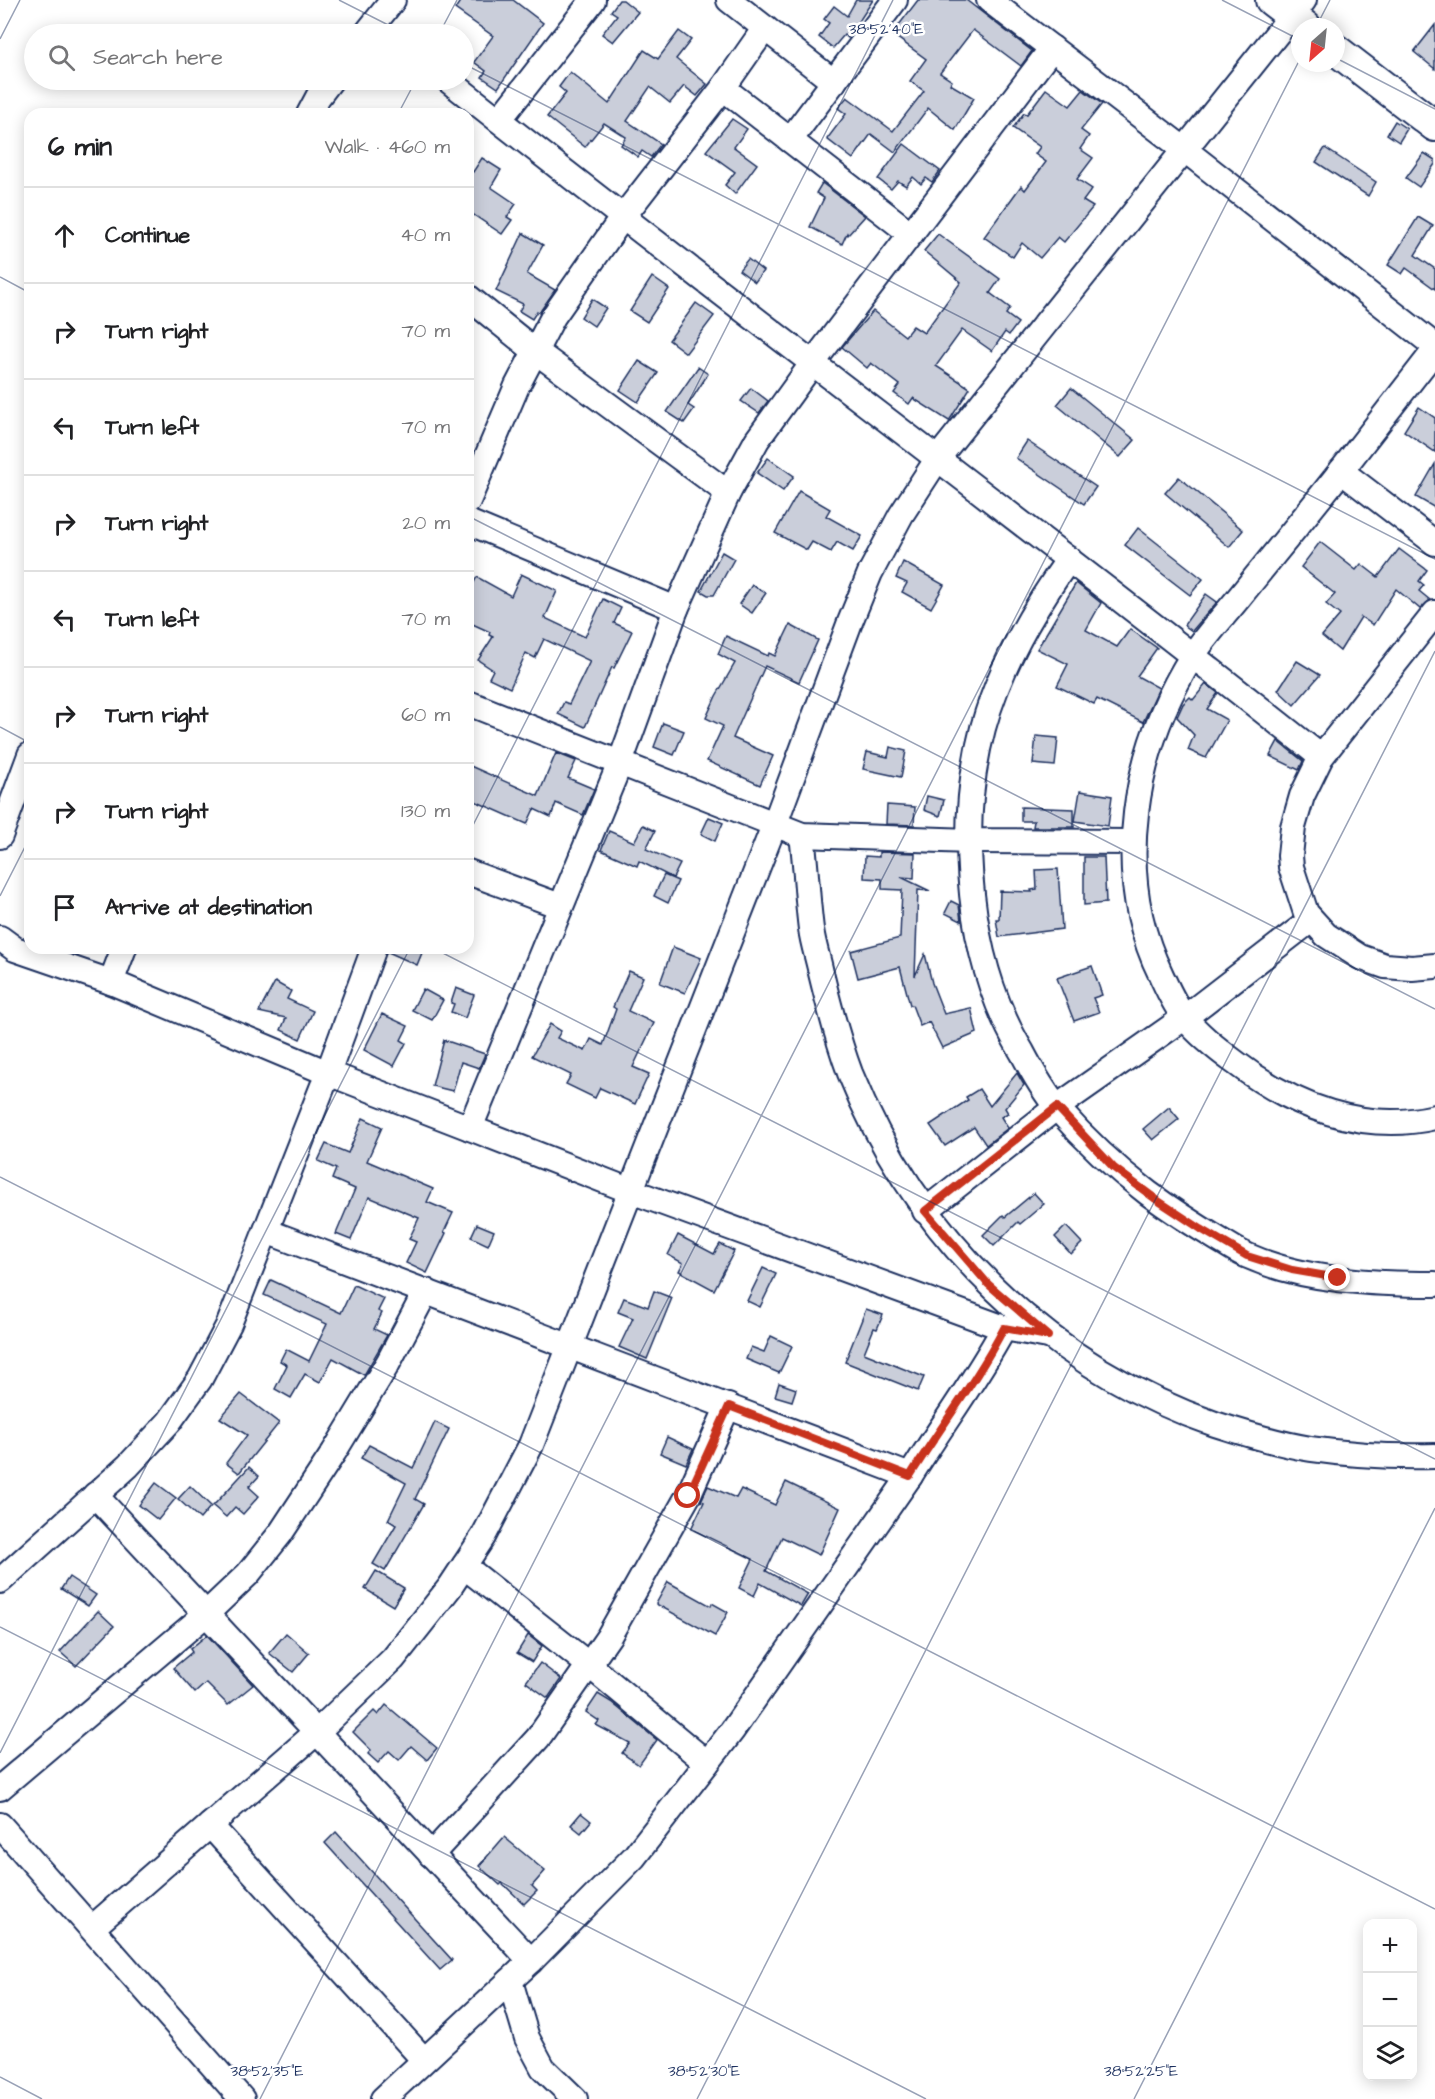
<!DOCTYPE html>
<meta charset="utf-8">
<style>
:root{--surface:#fff;--page:#f2f2f2;--text:#202124;--muted:#757577;--line:#e0e0e0}
body{margin:0;font-family:"Architects Daughter",sans-serif;background:var(--page);color:var(--text)}
.controls{position:absolute;right:18px;bottom:18px;display:grid;overflow:hidden;border-radius:12px;box-shadow:0 3px 15px #0003}
.controls button{width:54px;height:54px;display:grid;place-items:center;padding:0;border:0;border-bottom:2px solid var(--line);background:var(--surface);color:var(--text);font:30px sans-serif}
.compass{position:absolute;left:1291px;top:18px;width:54px;height:54px;border-radius:50%;background:var(--surface);box-shadow:0 3px 15px #0003;rotate:207deg}
.stop{position:absolute;width:18px;height:18px;margin:-14px;border:4px solid #c8321e;border-radius:50%;background:#fff}
.stop.end{background:#c8321e;border-color:#fff;box-shadow:0 2px 6px #0008}
.list{margin:0;padding:0;list-style:none}
h2{display:flex;justify-content:space-between;align-items:center;height:78px;margin:0;padding:0 24px;font-size:26px}
h2 small{font-size:20px;font-weight:400;color:var(--muted)}
.list li{display:grid;grid-template-columns:39px 1fr auto;gap:18px;align-items:center;box-sizing:border-box;height:96px;padding:0 24px;border-top:2px solid var(--line)}
.list b{display:block;font-size:22px;white-space:nowrap}
.list em{font-size:20px;font-style:normal;color:var(--muted)}
.icon{flex:none;width:33px;height:33px;fill:none;stroke:currentColor;stroke-width:2;stroke-linecap:round;stroke-linejoin:round}
.map{position:relative;flex:none;width:1435px;height:2099px;overflow:hidden}
.search{position:absolute;background:var(--surface);box-shadow:0 3px 15px #0003;left:24px;top:24px;width:450px;height:66px;display:flex;align-items:center;gap:15px;box-sizing:border-box;padding:0 21px;border-radius:33px;color:var(--muted);font-size:22px}
.panel{position:absolute;background:var(--surface);box-shadow:0 3px 15px #0003;left:24px;top:108px;width:450px;height:846px;border-radius:18px}
.map>svg:first-child{display:block}
.building{fill:#caceda;stroke:#1b2f5e;stroke-width:1.5}
.lines{fill:none;stroke-linecap:round;stroke-linejoin:round}
.minor-casing{stroke:#1b2f5e;stroke-width:28}
.major-casing{stroke:#1b2f5e;stroke-width:34}
.minor{stroke:#fff;stroke-width:24}
.major{stroke:#fff;stroke-width:30}
.route{stroke:#c8321e;stroke-width:8}
.ticks{fill:none;stroke:#1b2f5e;stroke-width:1.5;stroke-opacity:0.45}
.ticks-label{font-size:15px;text-anchor:middle;fill:#1b2f5e;stroke:#fff;stroke-width:5;stroke-linejoin:round;paint-order:stroke}
</style>
<div class="map">
<svg width="1435" height="2099" viewBox="0 0 1435 2099">
<rect width="100%" height="100%" fill="#fff"/>
<filter id="ink" filterUnits="userSpaceOnUse"><feTurbulence type="fractalNoise" baseFrequency=".0167" numOctaves="2"/><feDisplacementMap in="SourceGraphic" scale="12" xChannelSelector="R" yChannelSelector="G"/><feConvolveMatrix kernelMatrix="1 2 1 2 8 2 1 2 1" color-interpolation-filters="sRGB"/></filter>
<g filter="url(#ink)">
<g class="building">
<polygon points="461,0 513,0 543,23 498,88 482,77 486,71 474,62 493,36 455,9"/>
<polygon points="619,0 623,0 638,12 613,42 602,34 617,15 611,11"/>
<polygon points="856,0 873,0 848,38 844,35 833,48 819,37 829,23 824,19 834,6 847,16"/>
<polygon points="918,0 966,0 1032,51 1021,66 973,30 940,73 952,81 950,84 974,98 955,130 928,108 895,152 871,134 853,159 827,139 846,114 838,108 847,97 893,131 924,91 910,81 926,59 892,34"/>
<polygon points="1435,25 1435,69 1414,52"/>
<polygon points="679,31 691,40 676,59 707,84 697,96 684,86 670,103 650,87 627,121 661,144 651,157 642,151 638,157 621,145 626,137 604,123 585,147 547,117 566,93 559,87 570,72 609,104 644,50 658,59"/>
<polygon points="1046,89 1070,106 1083,90 1102,104 1081,130 1089,136 1080,149 1093,158 1077,179 1092,189 1083,201 1093,207 1064,242 1058,237 1040,258 1022,243 1013,257 984,237 1021,186 1025,190 1046,162 1035,154 1040,147 1013,128 1024,113 1027,114"/>
<polygon points="732,119 747,129 734,147 757,164 735,194 725,185 735,172 706,151"/>
<polygon points="1395,121 1407,129 1399,142 1387,134"/>
<polygon points="904,144 940,171 932,182 926,178 921,184 913,177 906,186 898,181 891,189 878,179"/>
<polygon points="1325,148 1376,182 1368,196 1316,162"/>
<polygon points="1424,153 1435,160 1435,164 1419,187 1406,178"/>
<polygon points="482,158 501,170 491,187 516,204 507,217 512,220 502,234 468,211 468,168 473,172"/>
<polygon points="822,183 865,216 848,235 847,233 842,244 810,227 824,198 816,193"/>
<polygon points="1418,217 1433,226 1415,255 1435,269 1435,289 1406,268 1402,274 1388,265"/>
<polygon points="523,233 543,245 527,274 555,290 539,313 537,311 532,319 519,311 523,304 496,291"/>
<polygon points="938,234 1000,279 990,293 1010,308 1006,314 1018,323 1009,335 1005,332 992,351 962,330 936,366 970,388 949,421 913,398 909,404 894,393 900,385 871,363 867,368 842,347 873,311 905,336 913,326 924,333 961,282 924,251"/>
<polygon points="748,259 763,271 755,282 739,270"/>
<polygon points="652,277 669,289 647,322 630,311"/>
<polygon points="592,299 606,308 594,326 581,317"/>
<polygon points="696,303 714,316 686,353 669,340"/>
<polygon points="639,361 658,373 638,402 620,390"/>
<polygon points="698,367 708,374 688,405 694,409 684,423 667,412"/>
<polygon points="751,388 768,401 759,413 741,401"/>
<polygon points="1071,388 1135,440 1120,457 1057,405"/>
<polygon points="1419,407 1435,418 1435,452 1404,431"/>
<polygon points="1027,441 1096,487 1084,504 1016,458"/>
<polygon points="768,458 794,476 783,491 757,473"/>
<polygon points="1435,464 1435,508 1416,497"/>
<polygon points="1179,477 1243,530 1229,547 1165,493"/>
<polygon points="799,491 830,509 826,516 862,536 853,551 837,542 831,552 812,542 807,550 775,533"/>
<polygon points="1138,528 1203,579 1190,595 1125,545"/>
<polygon points="1320,542 1356,570 1361,564 1378,577 1399,549 1427,570 1419,581 1424,585 1419,591 1430,600 1420,609 1396,589 1373,625 1361,617 1340,651 1322,636 1340,615 1326,604 1335,594 1301,567"/>
<polygon points="722,552 734,559 714,595 708,595 701,591"/>
<polygon points="903,562 944,585 931,608 902,592 907,583 896,578"/>
<polygon points="521,574 557,591 545,618 585,637 603,599 621,608 614,623 632,631 614,668 612,667 585,727 558,714 564,702 569,704 590,661 544,639 535,658 526,653 510,688 489,678 493,670 478,660 493,637 489,635 490,632 468,622 468,593 477,577 511,596"/>
<polygon points="1076,583 1101,603 1086,630 1117,647 1130,629 1157,648 1137,676 1159,688 1143,722 1097,699 1094,704 1057,686 1068,664 1037,649"/>
<polygon points="752,585 766,593 752,613 739,604"/>
<polygon points="1206,594 1217,602 1192,631 1184,625"/>
<polygon points="790,625 818,640 799,682 765,666 733,738 773,756 760,785 707,761 723,726 706,718 716,696 735,663 718,654 726,636 768,656 769,653 775,656"/>
<polygon points="1297,661 1320,675 1294,705 1278,690"/>
<polygon points="1206,684 1218,693 1207,709 1227,720 1206,758 1188,750 1194,735 1177,717 1183,704 1190,697 1193,700"/>
<polygon points="663,723 684,731 674,755 654,747"/>
<polygon points="1036,736 1058,738 1055,766 1033,764"/>
<polygon points="1278,741 1303,761 1299,770 1270,756"/>
<polygon points="890,747 906,751 901,777 863,769 867,752 888,757"/>
<polygon points="556,753 576,761 568,778 594,789 583,815 556,803 551,817 534,809 527,824 468,798 468,765 538,796"/>
<polygon points="1080,791 1112,796 1108,826 1075,821"/>
<polygon points="927,796 944,800 940,816 924,810"/>
<polygon points="887,805 915,807 914,825 886,824"/>
<polygon points="1021,807 1074,809 1074,827 1033,827 1034,821 1021,821"/>
<polygon points="709,817 723,823 715,841 701,834"/>
<polygon points="643,825 655,831 646,849 680,864 673,878 639,861 637,866 601,850 609,831 634,842"/>
<polygon points="879,852 915,853 914,878 901,877 930,891 918,890 915,976 925,954 932,983 944,1014 971,1008 977,1033 942,1048 929,1022 920,1026 912,1005 910,1005 900,967 858,978 851,951 900,938 902,890 882,889 882,879 864,878 865,856 879,857"/>
<polygon points="1084,857 1104,857 1106,903 1084,905"/>
<polygon points="1058,869 1062,929 999,937 996,919 999,919 1000,891 1032,892 1031,890 1037,889 1036,870"/>
<polygon points="664,875 678,881 668,903 654,896"/>
<polygon points="951,901 959,905 961,921 945,913"/>
<polygon points="673,947 701,958 685,993 660,983"/>
<polygon points="388,948 424,948 417,965 388,952"/>
<polygon points="1092,966 1102,995 1093,998 1099,1012 1074,1021 1057,978"/>
<polygon points="629,971 643,977 628,1011 654,1023 633,1067 649,1074 635,1104 600,1088 595,1098 566,1084 571,1075 532,1056 550,1024 561,1031 557,1038 585,1051 591,1039 603,1045 616,1009 613,1007"/>
<polygon points="275,982 291,991 287,999 313,1011 300,1039 281,1030 286,1018 259,1012"/>
<polygon points="456,988 474,995 465,1018 451,1012 454,1004 451,1003"/>
<polygon points="423,989 443,1000 432,1020 412,1010"/>
<polygon points="382,1014 408,1026 401,1040 406,1043 394,1066 364,1050"/>
<polygon points="444,1040 485,1054 479,1068 461,1062 453,1091 432,1086"/>
<polygon points="1017,1073 1024,1085 1005,1108 1008,1113 1001,1117 1008,1128 986,1145 974,1127 945,1146 930,1125 968,1100 966,1097 979,1089 990,1106"/>
<polygon points="1169,1107 1179,1119 1153,1140 1143,1129"/>
<polygon points="363,1118 382,1127 367,1161 433,1189 427,1202 453,1213 444,1232 446,1233 427,1273 406,1263 416,1242 409,1239 419,1218 369,1197 351,1240 336,1234 355,1189 332,1179 336,1169 318,1161 326,1144 348,1153"/>
<polygon points="1034,1193 1044,1204 1020,1224 1018,1222 994,1246 983,1235 1003,1215 1005,1217"/>
<polygon points="477,1224 494,1231 488,1245 471,1237"/>
<polygon points="1066,1226 1082,1243 1071,1254 1055,1237"/>
<polygon points="678,1235 714,1254 720,1244 734,1251 714,1290 679,1271 683,1263 668,1255"/>
<polygon points="763,1268 776,1274 760,1307 747,1301"/>
<polygon points="271,1280 341,1313 354,1285 384,1299 378,1311 382,1313 374,1329 387,1335 364,1375 333,1358 320,1382 305,1374 291,1398 275,1389 287,1365 280,1361 286,1349 309,1361 327,1324 264,1295"/>
<polygon points="654,1291 672,1298 647,1359 619,1347 633,1318 618,1312 624,1298 648,1307"/>
<polygon points="866,1309 883,1315 877,1329 874,1328 864,1353 924,1377 918,1391 845,1362"/>
<polygon points="771,1336 792,1346 779,1373 746,1359 751,1347 764,1352"/>
<polygon points="779,1383 796,1389 792,1401 775,1396"/>
<polygon points="241,1394 279,1423 239,1473 226,1463 247,1435 220,1418"/>
<polygon points="435,1422 449,1429 415,1499 424,1504 385,1571 373,1564 396,1525 388,1520 406,1483 361,1458 369,1445 413,1468"/>
<polygon points="667,1437 693,1449 686,1464 660,1453"/>
<polygon points="249,1467 259,1476 249,1487 259,1496 243,1514 235,1507 226,1517 213,1506"/>
<polygon points="786,1482 840,1508 819,1555 782,1537 766,1571 808,1594 801,1606 760,1583 754,1596 739,1588 753,1559 691,1529 704,1502 701,1501 708,1486 736,1498 741,1489 775,1505"/>
<polygon points="156,1483 176,1498 158,1520 139,1505"/>
<polygon points="190,1486 211,1506 200,1519 178,1499"/>
<polygon points="376,1571 404,1588 393,1606 365,1589"/>
<polygon points="69,1577 96,1595 88,1606 61,1589"/>
<polygon points="668,1582 711,1606 712,1603 728,1612 715,1636 656,1604"/>
<polygon points="98,1611 114,1626 76,1666 60,1652"/>
<polygon points="286,1633 309,1653 293,1672 269,1653"/>
<polygon points="207,1635 253,1685 228,1705 206,1683 195,1693 173,1668 192,1652 190,1649"/>
<polygon points="528,1635 542,1646 532,1662 517,1653"/>
<polygon points="540,1663 561,1679 548,1698 526,1682"/>
<polygon points="598,1694 611,1702 657,1740 639,1765 622,1753 630,1743 596,1725 599,1721 586,1712"/>
<polygon points="386,1705 437,1748 427,1760 411,1746 399,1760 389,1751 378,1763 368,1754 371,1750 353,1732 374,1711 378,1715"/>
<polygon points="581,1813 591,1821 581,1833 571,1825"/>
<polygon points="336,1832 452,1960 440,1970 325,1843"/>
<polygon points="504,1837 545,1871 532,1886 537,1891 524,1904 502,1883 500,1885 479,1866"/>
</g>
<g class="lines">
<defs>
<g id="minor">
<polyline points="729,0 834,82"/>
<polyline points="989,0 1185,150 1435,346"/>
<polyline points="366,34 393,0"/>
<path d="M448,80C736,309 1033,527 1321,757"/>
<polyline points="723,88 911,234"/>
<polyline points="309,114 318,97 331,80"/>
<polyline points="499,120 593,0"/>
<polyline points="790,140 895,0"/>
<polyline points="468,297 535,351 728,493"/>
<polyline points="1435,350 1341,471 1435,543"/>
<path d="M1341,471C1308,513 1274,554 1241,595C1225,615 1207,634 1193,655C1134,748 1111,874 1161,975C1168,990 1175,1006 1185,1018C1200,1036 1218,1050 1236,1063C1292,1106 1364,1134 1435,1117"/>
<polyline points="468,501 517,386 553,317 622,218 723,88 765,28"/>
<polyline points="468,522 676,609"/>
<path d="M1069,559C1034,608 999,669 983,728C959,818 966,935 1005,1020C1010,1031 1016,1042 1022,1052C1032,1071 1044,1092 1058,1109C1085,1140 1115,1168 1148,1193C1171,1210 1196,1226 1221,1241C1230,1246 1238,1252 1248,1256C1304,1281 1375,1284 1435,1284"/>
<polyline points="1435,613 1321,757 1302,796 1293,827 1290,856 1291,867 1306,913 1326,935 1360,957 1385,966 1412,968 1435,966"/>
<polyline points="468,703 802,835 970,841 1133,842"/>
<path d="M802,835C806,866 807,898 811,929C813,944 818,958 821,973C829,1006 838,1041 850,1073C916,1237 1047,1366 1215,1424C1246,1434 1278,1444 1311,1449C1352,1455 1393,1457 1435,1456"/>
<polyline points="0,836 30,755"/>
<polyline points="468,872 560,906"/>
<polyline points="0,938 15,949 111,982 328,1073 470,1128 631,1191 1004,1328 1048,1336"/>
<polyline points="111,982 124,948"/>
<polyline points="470,1128 620,763 676,609 728,493 757,440 812,364 1052,48"/>
<polyline points="925,1211 1057,1107 1184,1018 1311,920"/>
<polyline points="266,1231 910,1476"/>
<polyline points="95,1495 531,1961"/>
<polyline points="464,1566 589,1665 707,1763"/>
<polyline points="0,1581 128,1466 169,1422 200,1379 229,1324 328,1073 374,948"/>
<polyline points="0,1788 206,1614 248,1574 280,1534 334,1452 388,1363 426,1291"/>
<polyline points="0,1825 242,2099"/>
<polyline points="210,1825 424,2060"/>
<polyline points="431,1855 538,1738 609,1636 688,1496 728,1406"/>
<polyline points="92,1928 317,1732 393,1659 450,1587 483,1537 531,1445 775,823 850,622 870,573 901,515 938,458 1304,0"/>
<polyline points="510,1981 527,2038 543,2068 575,2099"/>
<path d="M383,2099L531,1961L634,1857L732,1731L910,1476C941,1426 976,1380 1004,1328"/>
</g>
<g id="major">
<polyline points="1271,0 1306,27"/>
<polyline points="1336,50 1435,126"/>
</g>
</defs>
<use href="#minor" class="minor-casing"/>
<use href="#major" class="major-casing"/>
<use href="#minor" class="minor"/>
<use href="#major" class="major"/>
</g>
</g>
<g class="lines" filter="url(#ink)">
<path class="route" d="M688,1496L729,1406L910,1476C941,1426 977,1380 1004,1328L1048,1336L988,1284L925,1211L1057,1107L1114,1168L1157,1200L1201,1229L1247,1256L1292,1270L1338,1278"/>
</g>
<path class="ticks" d="M339,0L406,34M1222,0L1300,40M1316,27L1330,0M439,34L457,0M0,39L20,0M1336,58L1435,109M464,64L1435,559M398,114L416,80M0,277L30,293M468,516L1435,1009M0,727L30,743M468,835L893,0M0,896L30,837M433,948L1435,1459M0,1177L1435,1909M0,1627L926,2099M0,1753L410,948M0,2077L42,2099M260,2099L1300,59M697,2099L1435,651M1134,2099L1435,1508"/>
<g class="ticks-label">
<text x="886" y="34">38°52'40"E</text>
<text x="267" y="2076">38°52'35"E</text>
<text x="704" y="2076">38°52'30"E</text>
<text x="1141" y="2076">38°52'25"E</text>
</g>
</svg>
<div class="controls">
<button>+</button>
<button>−</button>
<button><svg class="icon" aria-label="layers" viewBox="0 0 24 24"><path d="M12 4l9 5-9 5-9-5zM3 14l9 5 9-5"/></svg></button>
</div>
<svg class="compass" viewBox="-18 -18 36 36"><path d="M0-13l5 13h-10z" fill="#e53935"/><path d="M0 13l5-13h-10z" fill="#757577"/></svg>
<div class="stop" style="left:688px;top:1496px"></div>
<div class="stop end" style="left:1338px;top:1278px"></div>
<div class="search"><svg class="icon" aria-label="search" viewBox="0 0 24 24"><circle cx="10" cy="10" r="6"/><path d="M15 15l6 6"/></svg>Search here</div>
<section class="panel">
<h2>6 min<small>Walk · 460 m</small></h2>
<ul class="list">
<li><svg class="icon" aria-label="ahead" viewBox="0 0 24 24"><path d="M12 20V5M6 11l6-6 6 6"/></svg><div><b>Continue</b></div><em>40 m</em></li>
<li><svg class="icon" aria-label="right" viewBox="0 0 24 24"><path d="M7 20v-9h11M14 6l5 5-5 5"/></svg><div><b>Turn right</b></div><em>70 m</em></li>
<li><svg class="icon" aria-label="left" viewBox="0 0 24 24"><path d="M17 20v-9H6M10 6l-5 5 5 5"/></svg><div><b>Turn left</b></div><em>70 m</em></li>
<li><svg class="icon" aria-label="right" viewBox="0 0 24 24"><path d="M7 20v-9h11M14 6l5 5-5 5"/></svg><div><b>Turn right</b></div><em>20 m</em></li>
<li><svg class="icon" aria-label="left" viewBox="0 0 24 24"><path d="M17 20v-9H6M10 6l-5 5 5 5"/></svg><div><b>Turn left</b></div><em>70 m</em></li>
<li><svg class="icon" aria-label="right" viewBox="0 0 24 24"><path d="M7 20v-9h11M14 6l5 5-5 5"/></svg><div><b>Turn right</b></div><em>60 m</em></li>
<li><svg class="icon" aria-label="right" viewBox="0 0 24 24"><path d="M7 20v-9h11M14 6l5 5-5 5"/></svg><div><b>Turn right</b></div><em>130 m</em></li>
<li><svg class="icon" aria-label="arrive" viewBox="0 0 24 24"><path d="M6 21V4h12l-3 4 3 4H6"/></svg><div><b>Arrive at destination</b></div></li>
</ul>
</section>
</div>
